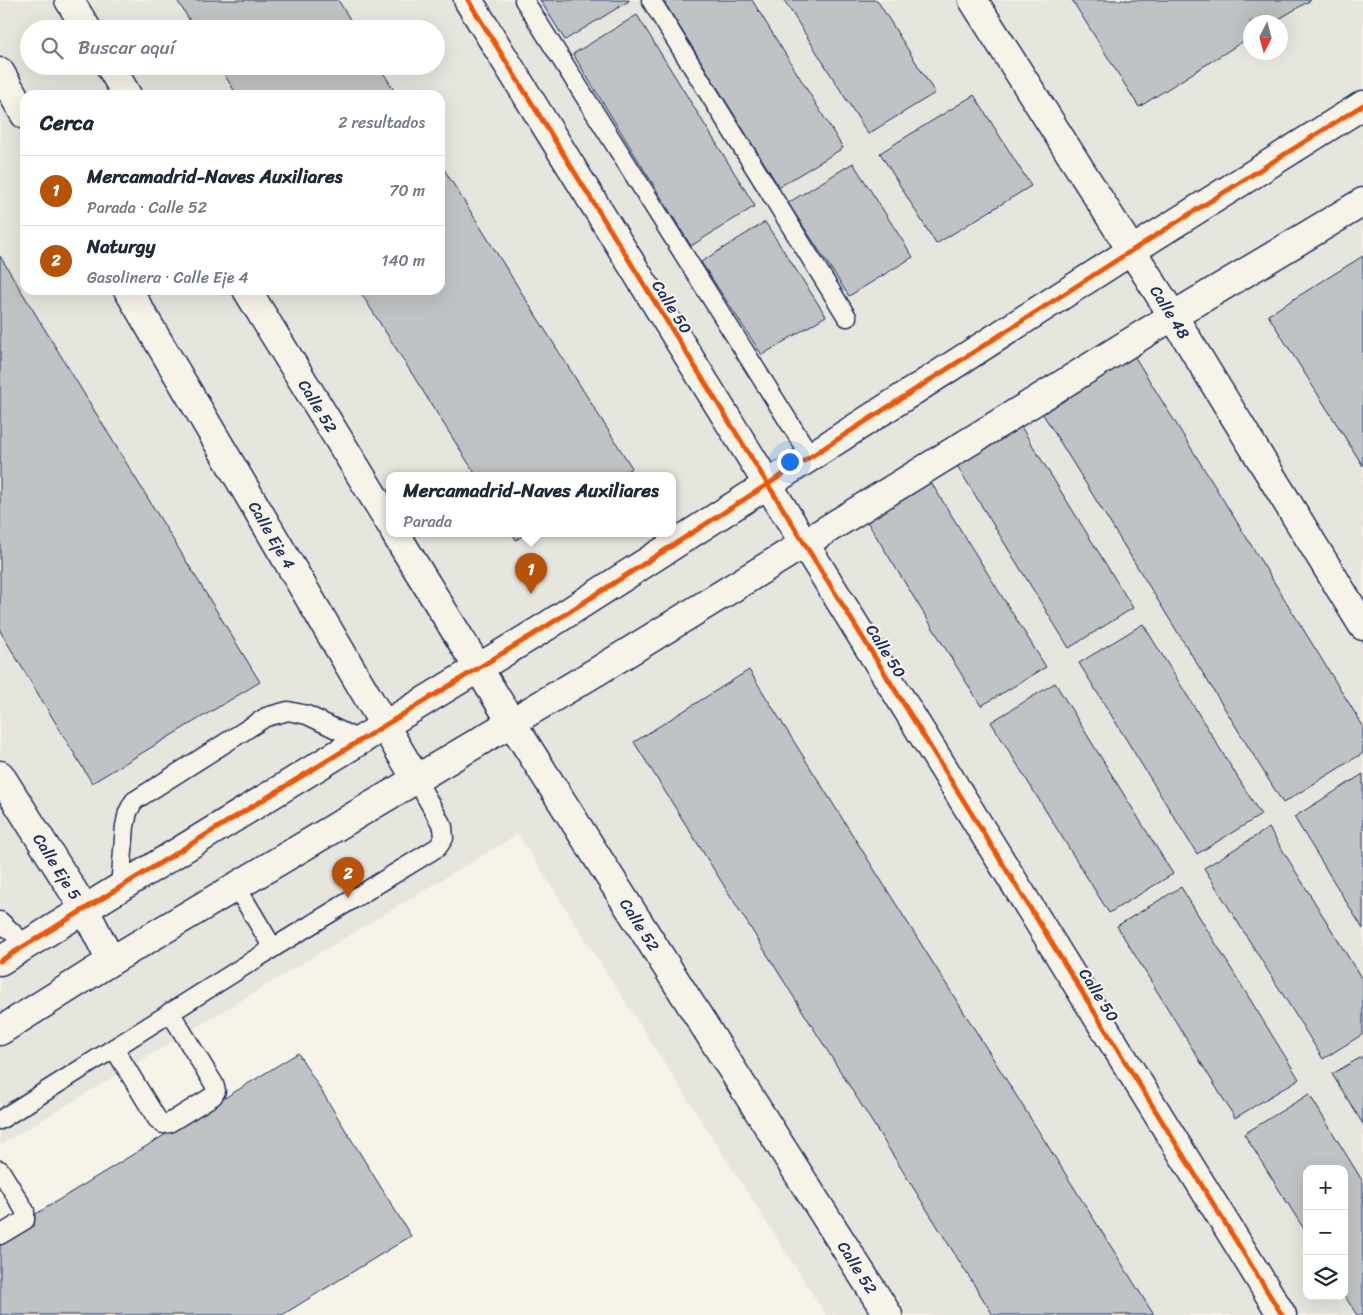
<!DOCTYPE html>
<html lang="es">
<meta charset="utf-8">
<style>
:root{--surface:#fff;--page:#f2f2f3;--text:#1f2937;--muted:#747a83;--line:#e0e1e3;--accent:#b45309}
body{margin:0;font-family:Sriracha,sans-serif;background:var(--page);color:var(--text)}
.controls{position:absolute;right:15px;bottom:15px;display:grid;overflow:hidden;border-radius:10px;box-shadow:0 5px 20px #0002}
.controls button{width:45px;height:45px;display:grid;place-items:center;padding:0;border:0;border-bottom:1px solid var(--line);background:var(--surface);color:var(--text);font:25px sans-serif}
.compass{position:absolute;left:1243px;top:15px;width:45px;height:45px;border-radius:50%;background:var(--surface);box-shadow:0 5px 20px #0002;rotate:186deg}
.you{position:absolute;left:789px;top:461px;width:18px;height:18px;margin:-12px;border:4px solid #fff;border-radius:50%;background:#1a73e8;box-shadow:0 0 0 8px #1a73e833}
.badge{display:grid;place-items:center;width:32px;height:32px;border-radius:50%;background:var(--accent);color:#fff;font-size:16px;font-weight:700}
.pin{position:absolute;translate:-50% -41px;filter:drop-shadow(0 1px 2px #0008)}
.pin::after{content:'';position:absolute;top:26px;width:18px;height:15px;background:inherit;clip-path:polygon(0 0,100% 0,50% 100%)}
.popup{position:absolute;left:386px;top:472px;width:290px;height:65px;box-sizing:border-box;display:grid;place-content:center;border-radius:10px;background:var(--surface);filter:drop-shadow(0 1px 4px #0005);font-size:16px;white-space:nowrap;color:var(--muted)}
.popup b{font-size:19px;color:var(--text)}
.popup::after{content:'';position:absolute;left:50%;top:100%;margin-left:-10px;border:10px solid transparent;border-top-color:var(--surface)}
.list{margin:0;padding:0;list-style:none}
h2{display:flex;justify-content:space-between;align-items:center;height:65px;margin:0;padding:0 20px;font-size:21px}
h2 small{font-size:16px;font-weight:400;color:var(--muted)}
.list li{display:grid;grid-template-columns:32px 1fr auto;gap:15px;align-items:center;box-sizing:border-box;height:70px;padding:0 20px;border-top:1px solid var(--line)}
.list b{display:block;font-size:19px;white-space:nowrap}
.list p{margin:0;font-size:16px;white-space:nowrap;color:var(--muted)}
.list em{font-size:16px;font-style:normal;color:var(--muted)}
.icon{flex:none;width:28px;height:28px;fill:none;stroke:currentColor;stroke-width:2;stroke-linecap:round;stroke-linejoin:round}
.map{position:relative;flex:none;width:1363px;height:1315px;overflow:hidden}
.search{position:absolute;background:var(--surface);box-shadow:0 5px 20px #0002;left:20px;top:20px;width:425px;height:55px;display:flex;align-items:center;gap:12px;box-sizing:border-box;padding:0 18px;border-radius:28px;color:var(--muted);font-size:19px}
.panel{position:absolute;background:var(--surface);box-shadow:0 5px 20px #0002;left:20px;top:90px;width:425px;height:205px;border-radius:15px}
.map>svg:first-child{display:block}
.built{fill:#e6e5de;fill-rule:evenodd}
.building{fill:#c0c3c5;stroke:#1b2f5e}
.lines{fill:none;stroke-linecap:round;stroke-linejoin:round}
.service-casing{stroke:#1b2f5e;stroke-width:21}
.minor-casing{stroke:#1b2f5e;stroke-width:31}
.service{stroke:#f7f3e8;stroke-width:18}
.minor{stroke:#f7f3e8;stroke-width:28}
.cycleway-casing{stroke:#f7f3e8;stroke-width:8}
.cycleway{stroke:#e8590c;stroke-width:5}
.labels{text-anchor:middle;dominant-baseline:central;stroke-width:4.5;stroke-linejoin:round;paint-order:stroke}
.street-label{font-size:16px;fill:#1b2f5e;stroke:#f7f3e8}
</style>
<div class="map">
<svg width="1363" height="1315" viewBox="0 0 1363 1315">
<rect width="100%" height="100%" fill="#f7f3e8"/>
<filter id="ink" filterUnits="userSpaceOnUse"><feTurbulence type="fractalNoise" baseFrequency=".02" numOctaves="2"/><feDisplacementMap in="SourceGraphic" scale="10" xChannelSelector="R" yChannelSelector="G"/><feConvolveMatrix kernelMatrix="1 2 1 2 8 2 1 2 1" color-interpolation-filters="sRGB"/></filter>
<g filter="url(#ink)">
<path class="built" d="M0,0H1363V1315H826L518,834L0,1145ZM1250,22H1280V52H1250ZM29,29H436V66H29ZM25,95H440V290H25ZM390,475H672V533H390ZM1307,1169H1344V1296H1307Z"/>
<g class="building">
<polygon points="177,0 338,0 356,29 195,29"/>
<polygon points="540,0 629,0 629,1 565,40"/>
<polygon points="663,0 752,0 843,148 779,187"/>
<polygon points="784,0 877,0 935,93 868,134"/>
<polygon points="1072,0 1311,0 1274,22 1250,22 1250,37 1139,107"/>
<polygon points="637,15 755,206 691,246 573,54"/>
<polygon points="219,66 379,66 397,95 237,95"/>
<polygon points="974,95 1031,186 936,244 880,153"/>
<polygon points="440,163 632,468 619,475 476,475 359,290 440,290"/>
<polygon points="853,163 913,257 849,296 788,203"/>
<polygon points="765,222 826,316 762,355 701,262"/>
<polygon points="0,256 260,682 92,783 0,631"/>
<polygon points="1363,256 1363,466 1268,315"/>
<polygon points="1133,354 1363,726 1363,753 1283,803 1041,411"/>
<polygon points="1015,417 1133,608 1069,648 951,456"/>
<polygon points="927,476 1046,667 981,706 863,515"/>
<polygon points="512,533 527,533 516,540"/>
<polygon points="1143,624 1261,815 1197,854 1079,663"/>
<polygon points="749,670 1154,1315 993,1315 634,742"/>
<polygon points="1055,683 1173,874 1109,913 991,722"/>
<polygon points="1363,774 1363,929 1294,817"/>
<polygon points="1269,828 1363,981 1363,1034 1323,1059 1204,868"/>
<polygon points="1181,887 1299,1079 1235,1118 1117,926"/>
<polygon points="298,1053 411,1236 282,1315 0,1315 0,1236"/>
<polygon points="1363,1056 1363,1124 1332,1074"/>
<polygon points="1309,1094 1363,1182 1363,1315 1357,1315 1344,1295 1344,1169 1307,1169 1307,1234 1244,1134"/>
</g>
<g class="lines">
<defs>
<g id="service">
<polyline points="524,0 811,457"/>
<polyline points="651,0 847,317"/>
<polyline points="236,886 273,948"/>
<polyline points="120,888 125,826 128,812 134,801 266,717 288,711 307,715 361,741"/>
<polyline points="0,921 26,945"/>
<polyline points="114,1048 157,1119 163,1124 169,1123 213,1096 216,1091 214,1084 170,1012"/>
<polyline points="0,1120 273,948 438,847 444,838 443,827 416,779"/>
<polyline points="0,1170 25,1211 25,1220 0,1235"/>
</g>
<g id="minor">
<polyline points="69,0 87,29"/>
<polyline points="468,0 1282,1315"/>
<path id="s1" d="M973,0L1173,316L1363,626"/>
<polyline points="110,66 127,95"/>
<polyline points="0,72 25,115"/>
<path id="s2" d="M128,290L416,779"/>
<path id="s3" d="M247,290L390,523"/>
<path id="s4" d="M395,533L512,723L888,1315"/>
<path id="s5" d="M0,775L85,910L111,961"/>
<polyline points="0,961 547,626 1131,251 1363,105"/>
<polyline points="0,1031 111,961 601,669 1173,316 1363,202"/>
</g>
</defs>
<use href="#service" class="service-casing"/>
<use href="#minor" class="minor-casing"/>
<use href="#service" class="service"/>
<use href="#minor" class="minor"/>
<defs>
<g id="cycleway">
<polyline points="468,0 1282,1315"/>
<polyline points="0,961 547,626 1131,251 1363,105"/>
</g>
</defs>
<use href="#cycleway" class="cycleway-casing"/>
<use href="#cycleway" class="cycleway"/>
</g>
</g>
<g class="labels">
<g class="street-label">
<text transform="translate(672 307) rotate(58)">Calle 50</text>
<text stroke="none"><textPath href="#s1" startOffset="369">Calle 48</textPath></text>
<text stroke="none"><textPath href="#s3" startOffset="136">Calle 52</textPath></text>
<text stroke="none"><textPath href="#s2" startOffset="284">Calle Eje 4</textPath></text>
<text transform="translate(886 651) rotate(58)">Calle 50</text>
<text stroke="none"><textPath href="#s5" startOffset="108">Calle Eje 5</textPath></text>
<text stroke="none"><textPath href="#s4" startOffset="462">Calle 52</textPath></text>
<text transform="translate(1099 995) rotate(58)">Calle 50</text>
<text stroke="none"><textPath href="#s4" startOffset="868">Calle 52</textPath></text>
</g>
</g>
</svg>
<div class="controls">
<button>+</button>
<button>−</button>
<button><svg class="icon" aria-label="layers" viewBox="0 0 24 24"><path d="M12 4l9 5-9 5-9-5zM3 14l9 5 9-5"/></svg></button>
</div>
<svg class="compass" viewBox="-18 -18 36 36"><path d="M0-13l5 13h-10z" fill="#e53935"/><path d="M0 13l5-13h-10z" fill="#747a83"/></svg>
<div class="you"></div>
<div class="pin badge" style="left:531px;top:594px">1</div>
<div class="popup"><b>Mercamadrid-Naves Auxiliares</b>Parada</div>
<div class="pin badge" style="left:348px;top:898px">2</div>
<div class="search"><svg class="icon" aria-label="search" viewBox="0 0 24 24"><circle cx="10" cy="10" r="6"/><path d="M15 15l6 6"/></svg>Buscar aquí</div>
<section class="panel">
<h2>Cerca<small>2 resultados</small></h2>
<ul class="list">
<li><span class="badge">1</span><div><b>Mercamadrid-Naves Auxiliares</b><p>Parada · Calle 52</p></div><em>70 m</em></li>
<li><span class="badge">2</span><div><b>Naturgy</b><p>Gasolinera · Calle Eje 4</p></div><em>140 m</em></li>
</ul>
</section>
</div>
